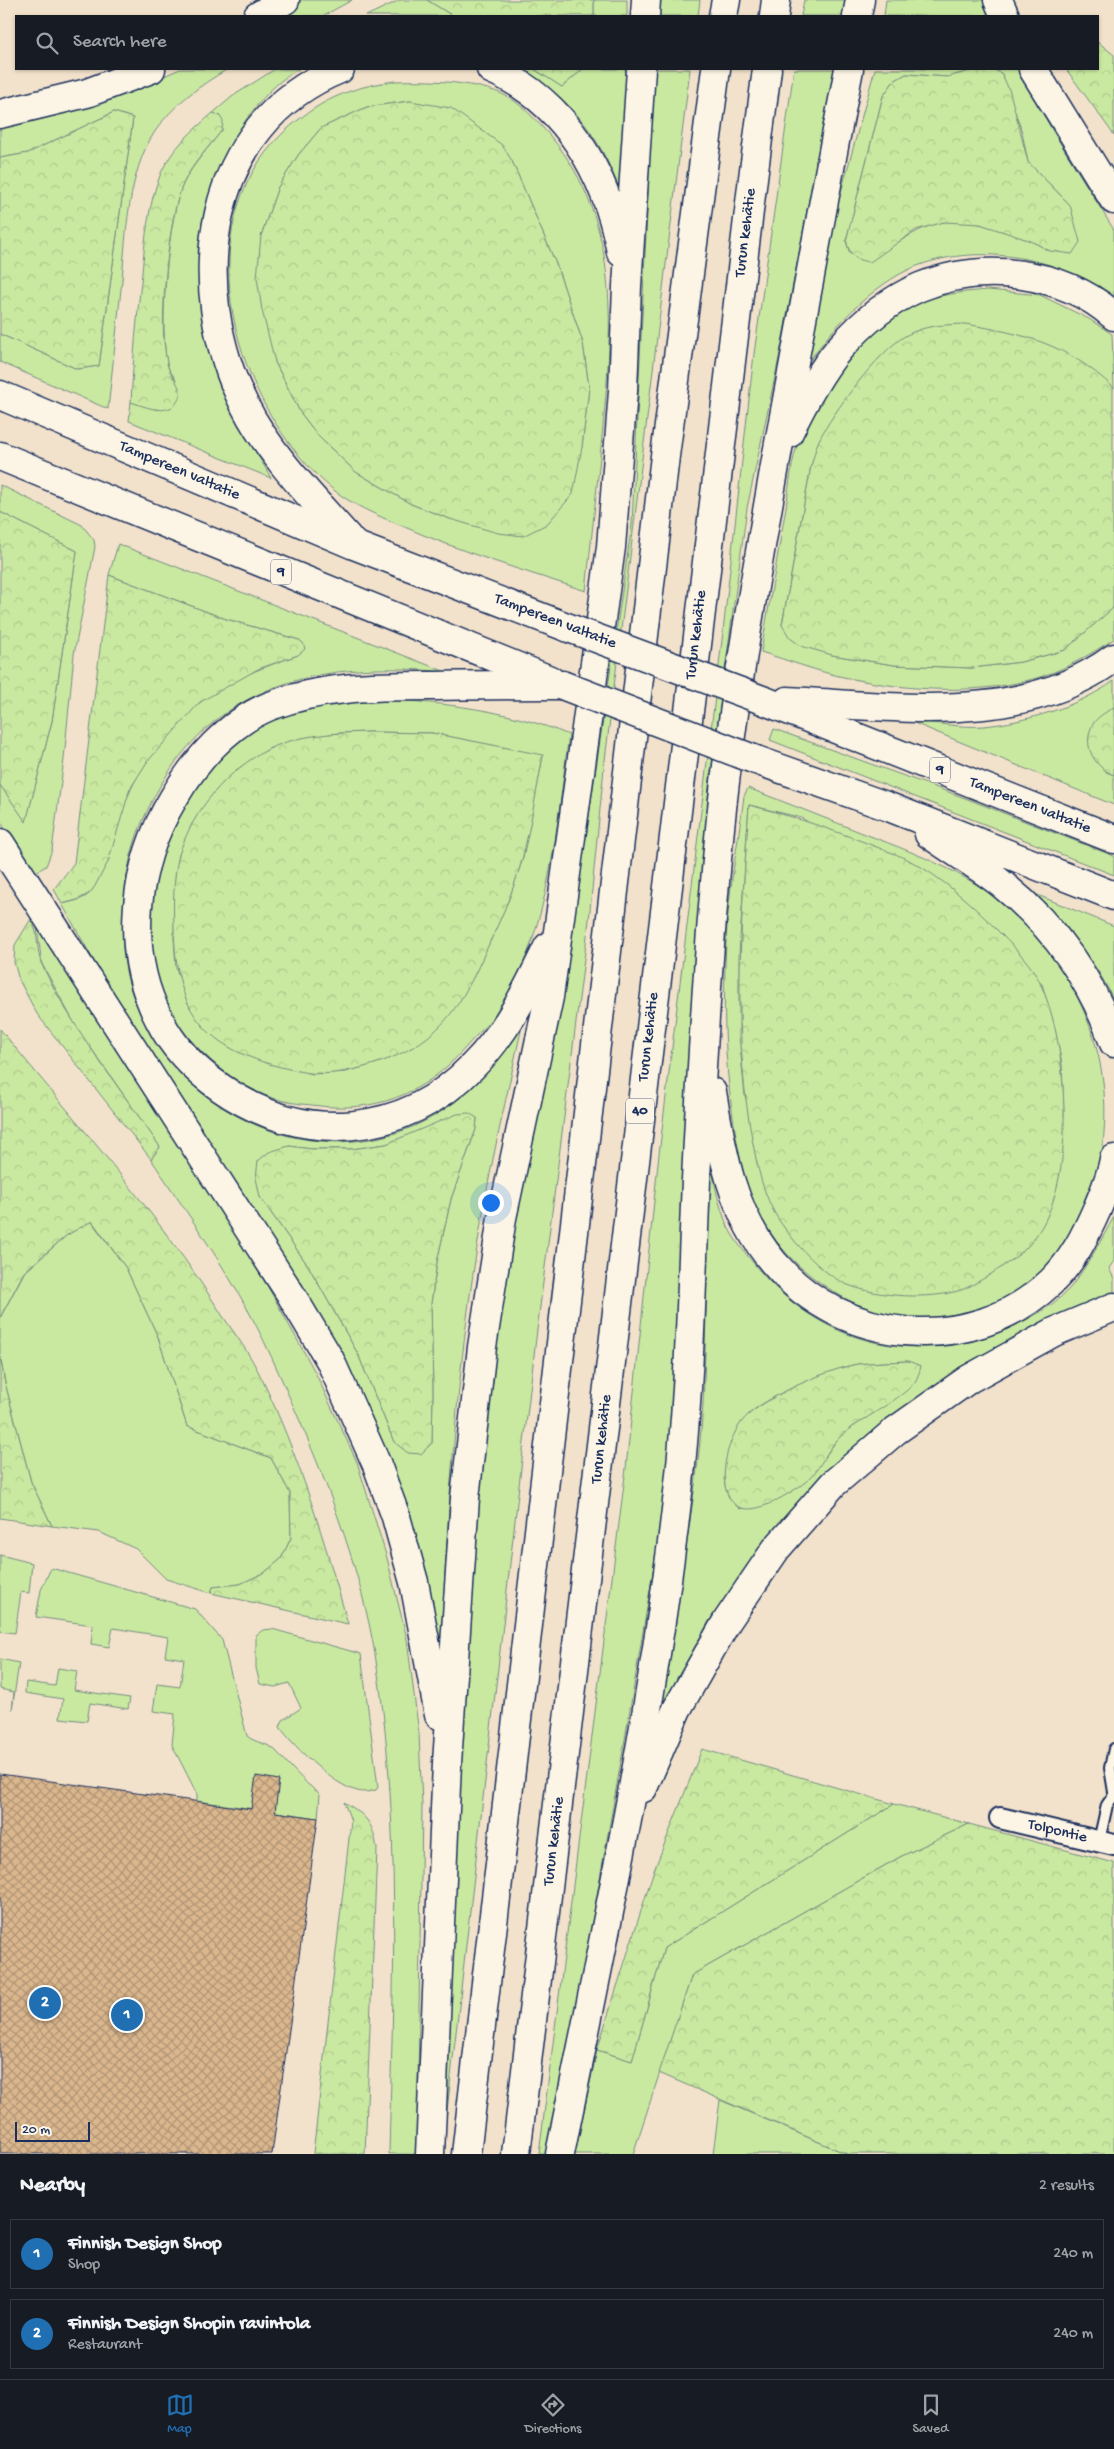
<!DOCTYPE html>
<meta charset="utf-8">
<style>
:root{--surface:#171b24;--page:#20242c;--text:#f1f3f6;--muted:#9ea1a6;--line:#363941;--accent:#1f6fb2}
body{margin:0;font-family:"Gochi Hand",sans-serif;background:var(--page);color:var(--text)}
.scale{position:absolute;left:15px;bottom:12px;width:75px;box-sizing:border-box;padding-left:5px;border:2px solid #1b2f5e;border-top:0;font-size:14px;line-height:18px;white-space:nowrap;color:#1b2f5e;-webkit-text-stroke:4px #fcf5e5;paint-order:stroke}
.you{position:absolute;left:490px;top:1202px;width:18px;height:18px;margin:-12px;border:4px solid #fff;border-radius:50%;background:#1a73e8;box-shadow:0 0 0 8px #1a73e833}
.badge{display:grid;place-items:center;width:32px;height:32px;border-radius:50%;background:var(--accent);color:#fff;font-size:16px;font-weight:700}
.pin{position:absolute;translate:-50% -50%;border:2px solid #fff;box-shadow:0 1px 5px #0006}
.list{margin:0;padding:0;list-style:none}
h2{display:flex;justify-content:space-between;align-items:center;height:65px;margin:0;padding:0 20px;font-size:21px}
h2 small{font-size:16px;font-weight:400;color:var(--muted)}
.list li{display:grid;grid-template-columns:32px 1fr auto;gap:15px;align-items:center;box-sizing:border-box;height:70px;margin:0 10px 10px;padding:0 10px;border:1px solid var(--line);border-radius:0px}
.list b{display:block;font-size:19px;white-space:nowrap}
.list p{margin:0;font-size:16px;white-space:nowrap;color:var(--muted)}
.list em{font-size:16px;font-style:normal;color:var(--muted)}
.icon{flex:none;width:28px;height:28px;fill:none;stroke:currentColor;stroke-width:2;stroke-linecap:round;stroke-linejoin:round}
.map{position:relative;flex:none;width:1114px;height:2154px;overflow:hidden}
.search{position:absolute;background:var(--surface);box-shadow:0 1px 4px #0004;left:15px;right:15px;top:15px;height:55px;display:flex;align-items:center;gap:12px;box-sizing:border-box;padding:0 18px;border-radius:0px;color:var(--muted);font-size:19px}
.sheet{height:225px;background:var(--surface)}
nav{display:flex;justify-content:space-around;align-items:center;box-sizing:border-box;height:70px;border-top:1px solid var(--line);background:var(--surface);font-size:14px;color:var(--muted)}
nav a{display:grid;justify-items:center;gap:2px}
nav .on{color:var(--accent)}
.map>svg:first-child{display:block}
.grass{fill:#cae9a0;stroke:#728c7f;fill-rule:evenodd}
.forest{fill:url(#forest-crowns);stroke:#728c7f}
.building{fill:url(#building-cross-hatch);stroke:#1b2f5e}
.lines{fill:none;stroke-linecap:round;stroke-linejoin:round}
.service-casing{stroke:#1b2f5e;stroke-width:14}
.minor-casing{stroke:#1b2f5e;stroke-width:24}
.trunk-casing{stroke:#1b2f5e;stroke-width:31}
.motorway-casing{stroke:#1b2f5e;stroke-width:31}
.service{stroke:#fcf5e5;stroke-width:10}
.minor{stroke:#fcf5e5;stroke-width:20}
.trunk{stroke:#fcf5e5;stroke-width:28}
.motorway{stroke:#fcf5e5;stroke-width:28}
.motorway-bridge-casing{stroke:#1b2f5e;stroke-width:31;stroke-linecap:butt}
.motorway-bridge{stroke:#fcf5e5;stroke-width:28}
.labels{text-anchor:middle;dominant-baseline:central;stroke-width:4.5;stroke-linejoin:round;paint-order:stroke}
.shield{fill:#fcf5e5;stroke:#5e6a86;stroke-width:1}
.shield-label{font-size:15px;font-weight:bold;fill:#1b2f5e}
.street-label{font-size:16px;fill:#1b2f5e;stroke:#fcf5e5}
</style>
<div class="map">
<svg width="1114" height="2154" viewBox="0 0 1114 2154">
<defs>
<pattern id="forest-crowns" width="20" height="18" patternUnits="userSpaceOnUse" patternTransform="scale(1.25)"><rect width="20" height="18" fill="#cae9a0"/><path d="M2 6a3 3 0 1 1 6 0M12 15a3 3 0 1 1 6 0" fill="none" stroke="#adc88c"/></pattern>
<pattern id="building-cross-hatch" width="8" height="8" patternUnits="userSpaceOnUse" patternTransform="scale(1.25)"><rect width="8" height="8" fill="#dbb78d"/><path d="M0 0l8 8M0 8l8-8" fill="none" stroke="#b19576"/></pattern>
</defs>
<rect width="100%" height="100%" fill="#f2e2cb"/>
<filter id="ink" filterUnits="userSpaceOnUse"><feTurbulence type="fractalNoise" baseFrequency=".02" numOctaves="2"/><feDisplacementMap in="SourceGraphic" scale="10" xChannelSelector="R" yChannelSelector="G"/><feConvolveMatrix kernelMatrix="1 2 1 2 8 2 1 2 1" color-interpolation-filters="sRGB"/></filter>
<g filter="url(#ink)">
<g class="grass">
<polygon points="298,0 352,0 323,16 271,16"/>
<polygon points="400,0 427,0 453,16 366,16"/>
<rect x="594" y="0" width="33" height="16"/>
<polygon points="659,0 700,0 698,16 658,16"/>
<polygon points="804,0 845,0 843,16 801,16"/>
<polygon points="886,0 985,0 992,16 884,16"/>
<path d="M180,69H228C200,85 172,105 154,133C128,173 126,234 122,280C117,323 113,366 108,409L0,362V334L77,369L99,366L133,118L114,112L28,153L0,158V128C63,117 122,95 180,69Z"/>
<path d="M275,69H299C273,82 250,112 235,137C186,217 189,317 228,402C240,429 257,452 271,478L129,421L131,402L159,410L176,380C174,376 170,372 168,367C158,334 168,213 184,182C193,164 210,146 222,130L219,116L213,113L233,96Z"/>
<path d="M518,69H534L562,87L583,69H626L623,200C605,144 572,95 518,69Z"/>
<polygon points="654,69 690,69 604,768 589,920 536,1338 445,2128 460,1744 482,1450 497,1330 517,1212 574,917 632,524"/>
<polygon points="794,69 834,69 779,358 747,508 730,633 709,787 692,1005 683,1156 675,1353 667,1470 657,1548 624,1745 559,2106 549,2154 539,2154 626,1468 659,1154 723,632 754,354"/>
<path d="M875,69H978L947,77L906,74L894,81L883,96L846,241L850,254C864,251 883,250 895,244C911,235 925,225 944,222C975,217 1023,236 1050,251L1070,205L1028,162L1022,132L1002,74L993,69H1018L1054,133L1114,230V296C1059,258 982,242 917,266C871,284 827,333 801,373L825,250Z"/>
<path d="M395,81C428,80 468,81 500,93C521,102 536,120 551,137C623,222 612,334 602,437C597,489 591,540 586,591C524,571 461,552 400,525C376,515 350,504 330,487C234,406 183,228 284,132C318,101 349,87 395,81ZM410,101L512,161L556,264L583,343L589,388L582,447L450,519L411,504L356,472L319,437L300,412L275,362L261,236L278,187L299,154L321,128L367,107Z"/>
<path d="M988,290L1040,295L1089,319L1112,334L1114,388L883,354C853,390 825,421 811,466L782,625L832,655L894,665L972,668L1021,662L1065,650L1114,607V639C1092,653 1068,668 1043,676C982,696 910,691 848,678C818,672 790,661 761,652C769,605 777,559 785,513C789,492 790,469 796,449C812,399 859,333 907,308C931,295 961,292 988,290Z"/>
<polygon points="0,485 82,525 94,540 95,547 74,654 64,759 52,850 46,866 36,872 26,862 0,821 0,785 26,821 52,721 77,551 0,512"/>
<path d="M118,544L446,672C331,660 220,679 159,788C142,818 131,846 126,881C121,924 119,963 136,1004C178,1110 304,1172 412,1127C460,1107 494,1068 522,1026C508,1091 492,1157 481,1223C457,1364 448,1506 441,1649L424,1572L408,1520L62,904C70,902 84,900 90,893C95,886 98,873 102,865C116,831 126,789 148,760C163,740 181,716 202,701C230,679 264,667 298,655L299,640L226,619L109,575ZM477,1118L476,1129L451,1199L437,1262L431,1303L433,1391L432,1443L394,1442L358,1354L309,1267L260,1197L289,1146L312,1149H352L386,1144L418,1132Z"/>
<path d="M1114,681V707L1111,709L1106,772L1114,775V805L914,723L915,721C937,723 962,728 984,726C1026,722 1080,706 1114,681Z"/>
<path d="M381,699C445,703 509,710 569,735C556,827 551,930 499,1010C489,1024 476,1035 465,1048C424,1095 374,1114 312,1105C299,1104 285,1102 273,1098C236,1087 193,1049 173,1016C154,982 145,927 153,888C155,875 160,862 164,850C167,839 169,827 174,817C178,809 185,801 191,794C212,766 233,741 264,724C300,704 342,702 381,699ZM370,732L432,733L543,756L523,858L509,899L473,978L377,1063L346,1072L312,1074L231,1048L203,1026L188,1003L176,968L174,938L175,881L179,855L192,824L214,793L236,770L270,748L303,738L338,733Z"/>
<polygon points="774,729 965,798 1114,856 1114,875 770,740"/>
<path d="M748,788C789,804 830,820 870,836C920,855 972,875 1012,911C1074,967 1111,1049 1104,1132C1103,1147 1102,1162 1098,1176C1094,1189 1085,1203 1079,1216C1053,1270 1021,1301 961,1313C918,1323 880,1318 841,1296C801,1273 767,1240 751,1195C741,1169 737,1143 733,1117C724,1059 723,1000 726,942C728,893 738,844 744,796ZM749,805L802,818L1042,984L1054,1026L1062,1064L1064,1117L818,1264L784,1227L745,1096L739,1036V954Z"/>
<path d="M1030,892L1114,926V1001C1095,959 1064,924 1030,892Z"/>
<path d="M37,928L177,1142L267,1285L315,1372L357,1462L387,1558L407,1639L419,1734L422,1805L417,2154H389C393,1988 402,1819 375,1654C361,1573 332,1495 299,1419C281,1378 263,1335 240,1296C213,1249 181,1204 151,1159L160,1147L77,1028L42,964Z"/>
<path d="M711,1165C715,1186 719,1207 728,1227C736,1243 748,1256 759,1270C817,1337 895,1362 981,1338C1012,1329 1048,1312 1070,1288C1087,1267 1101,1240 1114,1217V1261L1109,1268L1114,1279V1296L1016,1342L736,1586L709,1621L661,1708C673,1607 697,1506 703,1404C707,1324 706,1244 711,1165ZM908,1361L915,1382L839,1437L810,1478L740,1509C725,1497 721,1481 727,1462C731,1445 735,1431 746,1417C762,1398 833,1368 858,1364C874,1362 891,1362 908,1361Z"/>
<polygon points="91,1221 126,1268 158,1337 187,1426 271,1458 290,1493 291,1538 281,1559 264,1573 240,1584 213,1587 211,1593 166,1579 136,1549 99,1532 52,1526 31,1482 5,1383 0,1355 0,1318 24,1273 67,1235"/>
<polygon points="0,1555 32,1563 29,1593 21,1592 15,1633 0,1631"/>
<path d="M51,1568L195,1609L222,1640L247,1736C255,1743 268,1743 275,1750C290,1765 302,1781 320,1794L318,1818L197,1801V1794L172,1745L175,1714L153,1711L157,1684L180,1687L184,1659L165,1656L168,1637L113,1628L109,1647L91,1644L93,1625L36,1617L41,1590Z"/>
<path d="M272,1629L361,1654L378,1787L376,1790C372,1791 368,1792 365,1792C340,1793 293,1746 280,1727L283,1720L301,1708L289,1683L275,1687L260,1684L256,1668V1635L263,1630Z"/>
<polygon points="0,1659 19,1663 12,1710 14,1692 0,1689"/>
<polygon points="58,1668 77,1671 74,1690 130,1698 128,1709 90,1703 87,1721 60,1718 63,1699 25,1693 26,1682 55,1686"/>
<polygon points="894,1804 969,1824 900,1857 692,1975 633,2154 575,2154 597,2050 632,2061 664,1948"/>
<polygon points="720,2100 847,2154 713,2154"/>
</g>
<g class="forest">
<polygon points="427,0 594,0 594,16 453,16"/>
<polygon points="1098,42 1114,55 1114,135 1066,69 1098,69"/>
<polygon points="534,69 583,69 562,87"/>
<path d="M978,69H993L1002,74L1010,92L1028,162L1070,205L1080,242L1072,254L1050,251L1031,241L980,224L944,222L916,230L870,262C854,260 851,256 846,241L883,96L894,81L906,74L947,77Z"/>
<polygon points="410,101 451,108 502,145 512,161 556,264 583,343 589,388 582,447 573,494 547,524 523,536 498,533 450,519 411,504 356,472 319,437 300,412 275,362 262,310 257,278 261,236 278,187 299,154 321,128 367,107"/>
<polygon points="114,112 133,118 99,366 77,369 0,334 0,158 28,153"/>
<path d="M213,113L219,115L223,121L222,130C210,146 192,164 184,182C169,211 161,308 164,341C165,349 166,360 168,367C172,379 186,389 177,402C167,417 144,406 131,402C133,359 137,316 142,273C145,240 148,204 161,173C172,148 193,130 213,113Z"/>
<path d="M965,324C1026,334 1066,344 1113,387V608L1065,650L1021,662L972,668L894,665L832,655L801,646L790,638L782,625L811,466C814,458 815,448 819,440C833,412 878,352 905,336C924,325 943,325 965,324Z"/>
<polygon points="0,512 77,551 52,721 26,822 0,785"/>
<polygon points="109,575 226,619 299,640 303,643 305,649 298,655 258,669 200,702 147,762 130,789 108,862 95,886 90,893 77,900 62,904 54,889 74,863"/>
<path d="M1114,707V775C1093,767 1080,742 1095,721C1099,716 1108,711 1114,707Z"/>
<path d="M370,732L432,733L543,755C537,789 531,823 523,856C514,891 498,925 483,957C471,983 457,1011 435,1031C417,1047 395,1058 371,1065C347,1072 323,1077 298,1071C265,1064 226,1053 202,1025C179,999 175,962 174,928C173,905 173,878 179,855C192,811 228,769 269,749C299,734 337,733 370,732Z"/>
<path d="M749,805C789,815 824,827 864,842C878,848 894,853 907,859C942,877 975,907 1002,935C1017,950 1034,967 1042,987C1059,1028 1063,1070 1064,1112C1065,1156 1059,1212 1028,1246C1018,1258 976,1285 961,1290C930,1300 879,1297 848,1285C822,1275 786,1235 773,1210C760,1185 755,1155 750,1127C732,1019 742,913 749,805Z"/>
<path d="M31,919C40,933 35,951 43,967C74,1031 120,1088 160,1147L151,1159L37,1014L19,980L14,962L15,945Z"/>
<path d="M0,1029C76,1122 158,1213 222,1315C235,1334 250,1354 260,1375C299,1455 324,1539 348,1624L211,1593L213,1587L240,1584L264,1573L281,1559L291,1538L290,1493L271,1458L187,1426L158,1337L126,1268L92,1221L67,1235L24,1272L0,1318Z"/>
<polygon points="469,1113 477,1118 476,1129 451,1199 437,1262 431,1303 433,1391 432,1443 421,1454 408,1453 394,1442 358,1354 309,1267 260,1197 256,1178 258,1161 269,1152 289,1146 312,1149 352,1149 386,1144 457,1114"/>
<polygon points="0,1356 5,1383 31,1482 52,1526 0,1518"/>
<path d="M908,1361L921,1366C920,1371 918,1376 916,1380C908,1396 855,1422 840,1437C828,1448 822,1465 811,1477C802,1486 785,1496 773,1502C707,1535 718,1441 748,1415C771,1395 828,1369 858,1364C874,1362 891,1362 908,1361Z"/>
<polygon points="702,1749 894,1804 664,1948 632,2061 597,2050 653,1873"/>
<path d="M344,1802C367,1816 373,1823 377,1849L365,2154H313L351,1821Z"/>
<polygon points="969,1824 1114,1863 1114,2154 847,2154 659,2073 692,1975 900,1857"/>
</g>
<polygon class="building" points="0,1774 251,1809 256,1776 279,1780 275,1812 318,1818 272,2154 0,2154"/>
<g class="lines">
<defs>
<g id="service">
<polyline points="1114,1749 1110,1768 1114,1792"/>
<polyline points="1099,1841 1107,1805 1114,1795"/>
</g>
<g id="minor">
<path id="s1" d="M1000,1818L1114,1845"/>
</g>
<g id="trunk">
<polyline points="723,16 726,0"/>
<polyline points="774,16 776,0"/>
<polyline points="466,2154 665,456 716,69"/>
<path id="s2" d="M516,2154C603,1459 677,763 767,69"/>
</g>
<g id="motorway">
<polyline points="998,0 1005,16"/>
<polyline points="258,16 285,0"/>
<polyline points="645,16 646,0"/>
<polyline points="857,16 860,0"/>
<path d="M340,69C204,124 185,287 245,406C271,457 312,497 350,540"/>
<path d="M491,69C566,101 607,175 621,252"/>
<polyline points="1033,69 1114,200"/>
<polyline points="0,114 87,93 151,69"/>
<path id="s3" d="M0,395L354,545L569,628"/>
<path d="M788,434C802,405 818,374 839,349C861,324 889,300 920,287C983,261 1063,271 1114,316"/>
<polyline points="0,456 550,680"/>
<path id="s4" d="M765,701L1114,839"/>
<path d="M787,701C895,706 1021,727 1114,658"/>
<polyline points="756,760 889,807 1114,896"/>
<path d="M929,834C954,852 981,867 1004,886C1055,927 1093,982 1114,1043"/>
<polyline points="0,843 290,1293 330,1360 377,1465 396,1517 414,1582 439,1715"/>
<path d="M548,947C527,990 507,1032 473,1066C403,1138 303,1145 221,1088C195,1070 173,1048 159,1019C123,949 134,864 173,799C195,761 228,723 270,706C324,685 381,686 438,686C480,685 521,685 562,685"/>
<path d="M712,1092C722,1153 732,1214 774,1263C843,1345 972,1357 1051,1282C1073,1261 1085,1236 1097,1209C1104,1192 1111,1177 1114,1159"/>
<polyline points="643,1788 677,1709 727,1621 776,1549 833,1484 895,1431 969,1379 1054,1332 1114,1307"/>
<polyline points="430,2154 447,1763 465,1498 482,1347 502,1218 549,997 611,547 623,391 627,286 641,69"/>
<path d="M560,2154C606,1926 657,1697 681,1465C691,1363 692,1261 697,1159C703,1039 710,919 723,799C736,684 757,569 777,454C800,325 824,197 849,69"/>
</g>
</defs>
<use href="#service" class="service-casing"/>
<use href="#minor" class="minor-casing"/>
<use href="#trunk" class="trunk-casing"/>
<use href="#motorway" class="motorway-casing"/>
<use href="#service" class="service"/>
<use href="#minor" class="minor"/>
<use href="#trunk" class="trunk"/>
<use href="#motorway" class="motorway"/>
<defs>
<g id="motorway-bridge">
<polyline points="569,628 765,701"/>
<polyline points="562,685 756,760"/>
</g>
</defs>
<use href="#motorway-bridge" class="motorway-bridge-casing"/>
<use href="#motorway-bridge" class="motorway-bridge"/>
</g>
</g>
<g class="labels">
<g class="shield">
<rect x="271" y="559.5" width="20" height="25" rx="4"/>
<rect x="930" y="757.5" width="20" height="25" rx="4"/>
<rect x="626" y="1098.5" width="28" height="25" rx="4"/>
</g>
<g class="shield-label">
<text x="281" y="572">9</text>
<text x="940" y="770">9</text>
<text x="640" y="1111">40</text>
</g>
<g class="street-label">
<text stroke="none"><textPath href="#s2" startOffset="1935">Turun kehätie</textPath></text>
<text stroke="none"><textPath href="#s3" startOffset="195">Tampereen valtatie</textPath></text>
<text transform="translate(555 622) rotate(21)">Tampereen valtatie</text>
<text stroke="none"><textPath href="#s2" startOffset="1530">Turun kehätie</textPath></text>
<text stroke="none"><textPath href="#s4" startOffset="285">Tampereen valtatie</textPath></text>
<text stroke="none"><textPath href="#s2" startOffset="1125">Turun kehätie</textPath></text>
<text stroke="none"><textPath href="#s2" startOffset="720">Turun kehätie</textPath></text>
<text stroke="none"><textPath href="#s1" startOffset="59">Tolpontie</textPath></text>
<text stroke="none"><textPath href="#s2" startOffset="315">Turun kehätie</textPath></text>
</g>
</g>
</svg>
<div class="scale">20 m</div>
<div class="you"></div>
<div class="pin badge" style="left:127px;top:2015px">1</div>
<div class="pin badge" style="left:45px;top:2003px">2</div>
<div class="search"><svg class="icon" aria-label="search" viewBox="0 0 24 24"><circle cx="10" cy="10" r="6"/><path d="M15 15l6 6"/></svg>Search here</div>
</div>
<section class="sheet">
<h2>Nearby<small>2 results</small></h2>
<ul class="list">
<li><span class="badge">1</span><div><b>Finnish Design Shop</b><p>Shop</p></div><em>240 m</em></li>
<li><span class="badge">2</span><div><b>Finnish Design Shopin ravintola</b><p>Restaurant</p></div><em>240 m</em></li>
</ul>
</section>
<nav>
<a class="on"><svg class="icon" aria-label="map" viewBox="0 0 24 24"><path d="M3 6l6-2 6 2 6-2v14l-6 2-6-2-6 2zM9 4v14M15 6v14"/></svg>Map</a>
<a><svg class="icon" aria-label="directions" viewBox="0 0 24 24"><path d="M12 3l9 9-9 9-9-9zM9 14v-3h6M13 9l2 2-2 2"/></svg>Directions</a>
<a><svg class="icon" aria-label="saved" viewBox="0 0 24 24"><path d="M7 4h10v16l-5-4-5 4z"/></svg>Saved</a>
</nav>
